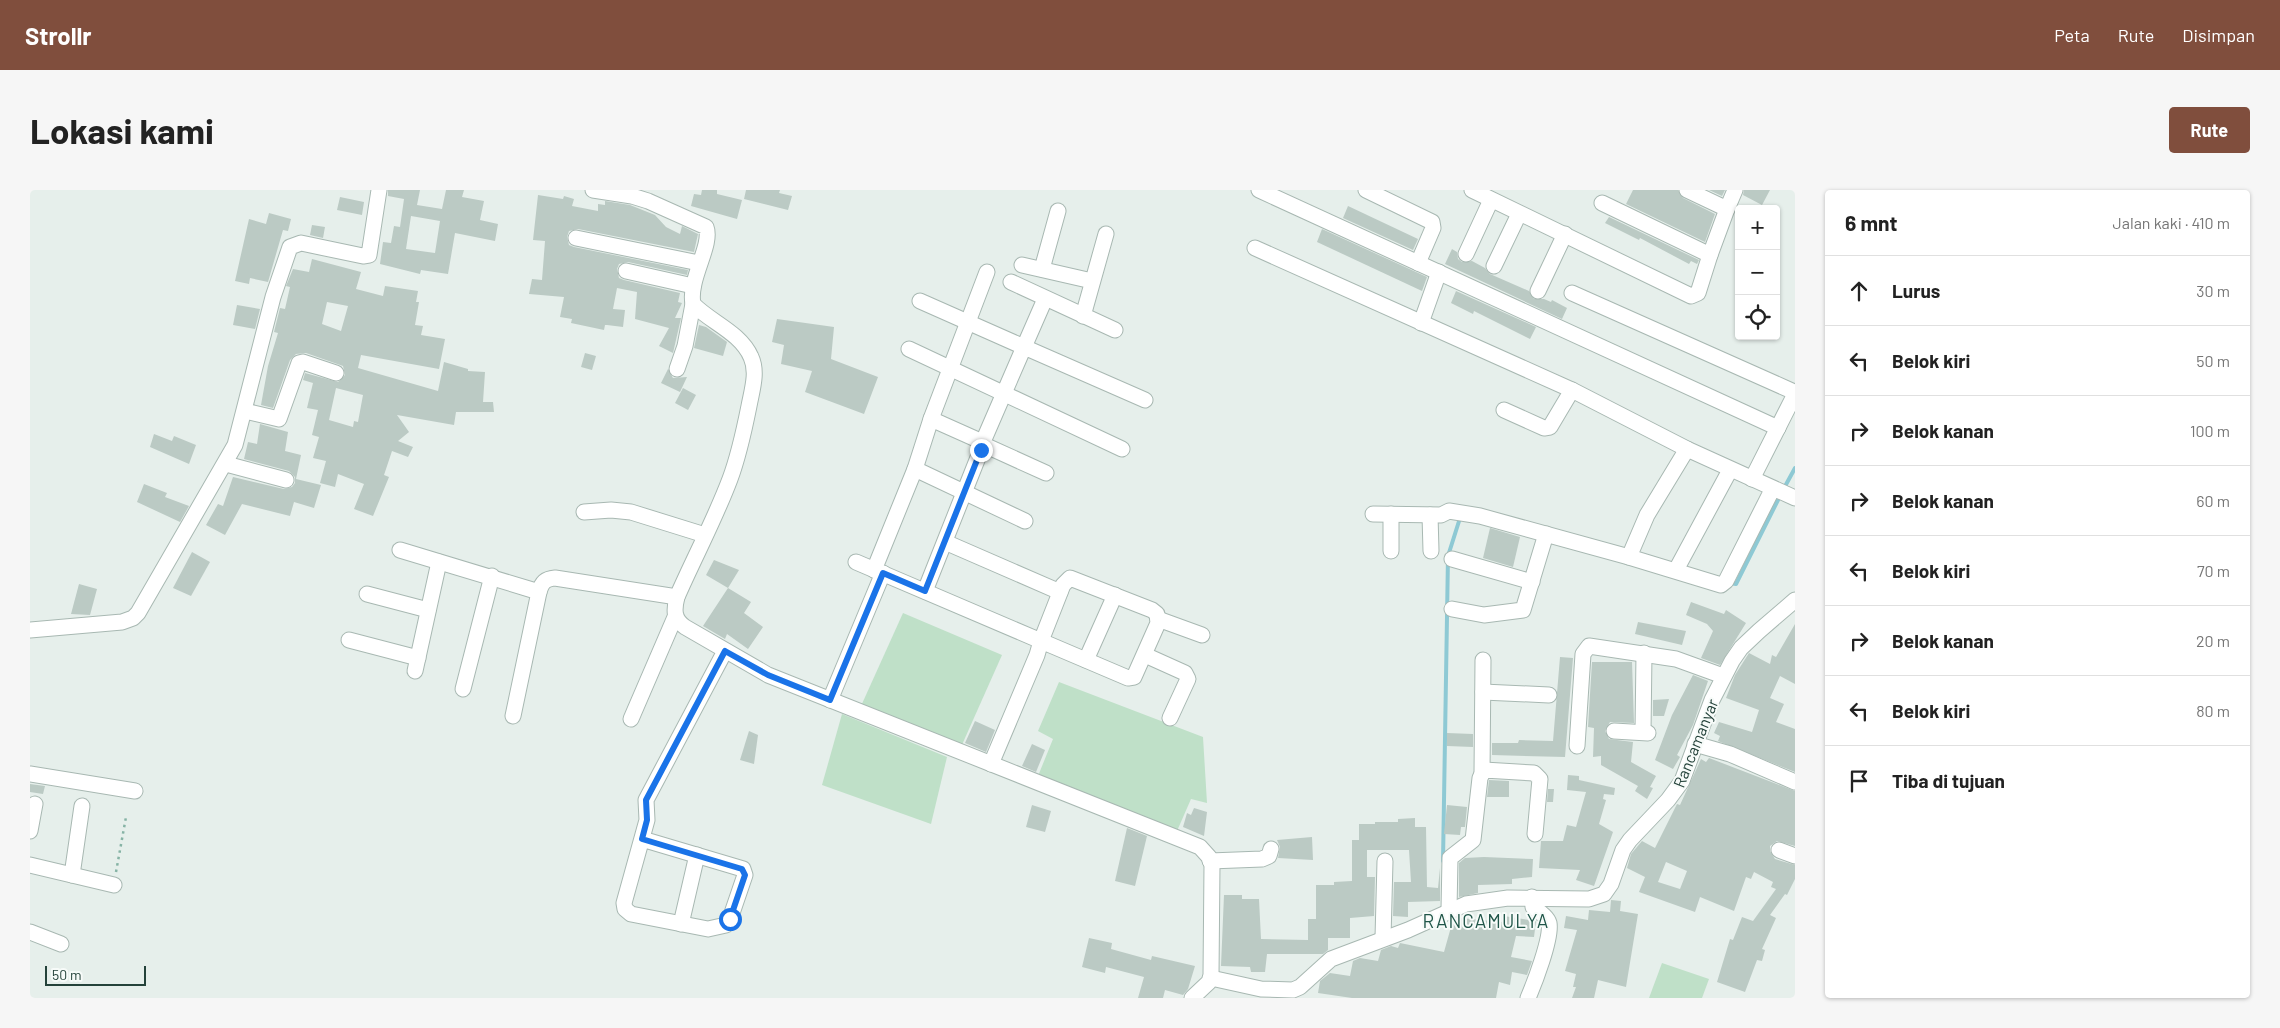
<!DOCTYPE html>
<html lang="id">
<meta charset="utf-8">
<style>
:root{--surface:#fff;--page:#f6f6f6;--text:#222;--muted:#767676;--line:#e0e0e0;--accent:#804e3d}
body{margin:0;font-family:Barlow,sans-serif;background:var(--page);color:var(--text)}
.controls{position:absolute;right:15px;top:15px;display:grid;overflow:hidden;border-radius:5px;box-shadow:0 1px 4px #0004}
.controls button{width:45px;height:45px;display:grid;place-items:center;padding:0;border:0;border-bottom:1px solid var(--line);background:var(--surface);color:var(--text);font:25px sans-serif}
.scale{position:absolute;left:15px;bottom:12px;width:101px;box-sizing:border-box;padding-left:5px;border:2px solid #24423a;border-top:0;font-size:14px;line-height:18px;white-space:nowrap;color:#24423a;-webkit-text-stroke:4px #f7fbf9;paint-order:stroke}
.stop{position:absolute;width:15px;height:15px;margin:-11px;border:4px solid #1a73e8;border-radius:50%;background:#fff}
.stop.end{background:#1a73e8;border-color:#fff;box-shadow:0 1px 5px #0008}
.list{margin:0;padding:0;list-style:none}
h2{display:flex;justify-content:space-between;align-items:center;height:65px;margin:0;padding:0 20px;font-size:21px}
h2 small{font-size:16px;font-weight:400;color:var(--muted)}
.list li{display:grid;grid-template-columns:32px 1fr auto;gap:15px;align-items:center;box-sizing:border-box;height:70px;padding:0 20px;border-top:1px solid var(--line)}
.list b{display:block;font-size:19px;white-space:nowrap}
.list em{font-size:16px;font-style:normal;color:var(--muted)}
.icon{flex:none;width:28px;height:28px;fill:none;stroke:currentColor;stroke-width:2;stroke-linecap:round;stroke-linejoin:round}
.map{position:relative;flex:none;width:1765px;height:808px;overflow:hidden;border-radius:5px}
header{display:flex;align-items:center;gap:30px;box-sizing:border-box;height:70px;padding:0 25px;background:var(--accent);color:#fff}
header strong{font-size:24px}
nav{display:flex;gap:28px;margin-inline-start:auto;font-size:18px}
.intro{display:flex;align-items:center;justify-content:space-between;box-sizing:border-box;height:120px;padding:0 30px}
h1{margin:0;font-size:35px}
.button{padding:12px 22px;border-radius:5px;background:var(--accent);color:#fff;font-size:18px;font-weight:700}
main{display:flex;gap:30px;padding:0 30px}
aside{flex:1;background:var(--surface);border-radius:5px;box-shadow:0 1px 4px #0004}
.map>svg:first-child{display:block}
.green{fill:#bfe0c8}
.lines{fill:none;stroke-linecap:round;stroke-linejoin:round}
.stream{stroke:#8ec9d4;stroke-width:4}
.building{fill:#bbcac4;fill-rule:evenodd}
.minor-casing{stroke:#a8b8b2;stroke-width:17}
.path{stroke:#86b3a5;stroke-width:2.5;stroke-dasharray:2.5 4;stroke-linecap:butt}
.minor{stroke:#fff;stroke-width:15}
.route{stroke:#1a73e8;stroke-width:6}
.labels{text-anchor:middle;dominant-baseline:central;stroke-width:4;stroke-linejoin:round;paint-order:stroke}
.street-label{font-size:16px;fill:#24423a;stroke:#f7fbf9}
.quarter-label{font-size:19px;letter-spacing:1px;fill:#1f5548;stroke:#f7fbf9}
</style>
<header>
<strong>Strollr</strong>
<nav><a>Peta</a><a>Rute</a><a>Disimpan</a></nav>
</header>
<div class="intro"><h1>Lokasi kami</h1><a class="button">Rute</a></div>
<main>
<div class="map">
<svg width="1765" height="808" viewBox="0 0 1765 808">
<rect width="100%" height="100%" fill="#e6efeb"/>
<g class="green">
<polygon points="873,423 972,465 931,557 831,516"/>
<polygon points="1029,492 1173,547 1177,613 1161,609 1147,641 1008,586 1023,549 1008,541"/>
<polygon points="812,524 917,567 901,634 792,595"/>
<polygon points="1632,773 1679,789 1672,808 1619,808"/>
</g>
<g class="lines">
<g class="stream">
<polyline points="1753,300 1765,278"/>
<polyline points="1699,393 1706,394 1750,306"/>
<polyline points="1413,671 1418,366 1430,328"/>
</g>
</g>
<g class="building">
<path d="M358,0H390L387,15L412,19L416,0H434L432,7L454,11L450,30L468,34L465,51L425,43L418,84L391,80L390,84L350,74L353,52L361,53L364,36L370,37L374,9L358,6ZM381,26L410,31L405,63L376,59Z"/>
<polygon points="672,0 687,0 687,4 712,10 707,29 661,16 664,4 671,5"/>
<polygon points="716,0 750,0 749,3 762,6 758,20 714,9"/>
<polygon points="1603,0 1648,0 1653,8 1685,24 1675,52 1596,14"/>
<polygon points="1679,0 1695,0 1692,6"/>
<polygon points="1714,0 1740,0 1732,15 1713,5"/>
<polygon points="508,5 533,9 534,6 544,9 542,16 568,21 568,14 575,15 575,11 600,15 625,25 636,37 650,44 652,36 668,44 664,62 548,39 539,41 537,47 539,55 544,57 658,80 657,85 598,72 589,74 587,79 589,88 594,90 650,103 648,112 652,113 645,128 651,128 643,163 629,156 639,138 605,129 607,102 587,98 583,119 595,120 593,137 577,135 575,135 574,140 541,133 542,129 530,127 534,107 499,104 502,89 512,90 515,51 503,50"/>
<polygon points="310,7 334,12 332,25 307,20"/>
<polygon points="1318,16 1388,49 1383,60 1313,28"/>
<polygon points="239,23 261,29 258,41 253,40 238,92 220,88 219,94 205,91 219,29 236,34"/>
<polygon points="1579,27 1669,70 1667,74 1661,71 1659,74 1610,48 1609,50 1575,33"/>
<polygon points="282,35 295,37 293,48 280,45"/>
<polygon points="1292,39 1397,87 1392,101 1287,52"/>
<polygon points="1422,59 1427,62 1428,69 1432,72 1442,71 1455,78 1460,84 1499,101 1504,109 1514,109 1521,112 1522,110 1537,118 1532,129 1415,74"/>
<path d="M282,69L331,82L326,99L353,106L355,96L388,101L386,112H389L385,135L393,136L391,145L415,149L409,179L331,165L328,178L408,201L414,172L438,179V181L455,182L453,212H463L464,222H426L424,235L367,225L379,242L368,251L383,257L378,267L362,261L354,285L359,287L343,326L324,319L334,294L308,284L305,297L290,293L296,271L283,268L289,247L282,245L288,220L277,218L283,193L273,190L275,183L308,192L315,185L313,176L276,163L266,164L260,170L243,218L231,215L238,176L248,143L244,142L250,118L255,119L260,97L256,96L263,79L279,82ZM297,112L318,116L311,141L292,134ZM306,198L333,205L328,232L324,231L323,237L299,230Z"/>
<polygon points="1426,101 1506,137 1500,149 1444,121 1443,124 1421,113"/>
<polygon points="207,115 230,119 225,139 203,135"/>
<polygon points="747,129 804,137 801,169 848,187 834,224 775,202 782,181 751,174 754,155 742,152"/>
<polygon points="669,135 676,137 697,152 693,166 664,158"/>
<polygon points="555,163 566,166 562,180 551,177"/>
<polygon points="638,179 643,188 657,187 650,202 631,193"/>
<polygon points="653,198 666,205 658,220 645,213"/>
<polygon points="230,234 258,242 255,261 271,265 266,289 291,295 284,318 264,312 260,326 212,314 195,345 176,335 188,314 193,316 203,287 254,299 262,297 265,293 265,287 259,281 214,269 218,252 227,254"/>
<polygon points="124,244 142,251 144,246 166,255 159,274 120,257"/>
<polygon points="114,294 137,303 135,307 159,316 150,332 107,312"/>
<polygon points="1460,338 1490,347 1483,377 1453,368"/>
<polygon points="162,362 180,372 161,406 143,398"/>
<polygon points="684,370 709,380 698,398 676,385"/>
<polygon points="49,394 67,399 60,425 41,424"/>
<polygon points="698,398 721,412 714,423 733,437 718,459 697,444 695,449 673,436"/>
<polygon points="1661,412 1694,424 1696,420 1716,433 1690,475 1671,468 1683,441 1677,434 1656,425"/>
<polygon points="1608,432 1656,441 1652,455 1605,444"/>
<polygon points="1765,434 1765,494 1750,486 1740,508 1754,514 1746,532 1765,539 1765,582 1688,551 1690,546 1684,543 1689,532 1722,542 1729,520 1696,508 1705,485 1719,463 1740,474 1742,465 1746,467"/>
<polygon points="1530,467 1543,468 1535,567 1462,565 1462,553 1488,553 1489,550 1523,551"/>
<polygon points="1562,472 1602,472 1604,533 1580,532 1575,541 1579,549 1603,552 1601,572 1626,586 1620,597 1623,598 1617,609 1605,601 1608,596 1571,575 1571,566 1563,567 1564,538 1558,537"/>
<polygon points="1663,485 1678,491 1663,535 1647,565 1650,567 1643,579 1625,570 1642,525"/>
<polygon points="1639,509 1634,526 1623,526 1623,510"/>
<polygon points="945,531 965,540 956,562 935,553"/>
<polygon points="719,541 728,545 724,574 710,570"/>
<polygon points="1417,543 1443,544 1443,557 1417,556"/>
<polygon points="1002,554 1015,560 1006,582 992,576"/>
<path d="M1679,568L1765,601V656L1747,651L1740,656V661L1745,669L1765,675V689L1757,705L1755,704L1740,725L1746,728L1732,759L1735,760L1732,771L1727,770L1715,802L1687,792L1700,749L1703,750L1712,727L1723,731L1746,699L1741,697L1743,692L1724,682L1721,689L1716,687L1704,721L1670,707L1665,722L1609,702L1615,687L1597,678L1601,664L1612,651L1625,658L1647,614L1650,615L1671,569L1676,572ZM1636,672L1657,681L1650,699L1628,692Z"/>
<polygon points="1538,585 1549,586 1549,590 1585,598 1584,605 1574,604 1573,609 1576,610 1569,634 1583,642 1564,696 1546,690 1550,680 1509,678 1511,651 1533,651 1537,635 1546,637 1556,602 1537,600"/>
<polygon points="1459,590 1479,591 1479,607 1457,607"/>
<polygon points="0,594 15,596 13,604 0,602"/>
<polygon points="1518,599 1524,599 1523,612 1517,612"/>
<polygon points="1002,615 1021,621 1015,642 996,637"/>
<polygon points="1417,615 1437,617 1435,637 1431,637 1430,645 1414,644"/>
<polygon points="1164,618 1177,622 1174,646 1153,637 1157,623 1161,625"/>
<polygon points="1385,628 1385,637 1396,637 1397,697 1408,698 1410,678 1410,711 1378,712 1378,727 1363,726 1364,692 1381,692 1379,660 1337,660 1337,687 1345,687 1344,726 1320,728 1320,748 1298,748 1298,760 1293,764 1237,764 1235,782 1221,782 1220,777 1191,776 1194,705 1212,705 1212,709 1229,709 1231,749 1278,750 1278,729 1286,729 1286,695 1304,695 1304,692 1322,691 1322,650 1329,650 1329,634 1345,634 1345,632 1368,632 1368,629"/>
<polygon points="1097,638 1117,646 1105,696 1085,691"/>
<polygon points="1282,647 1283,670 1248,668 1250,657 1247,650"/>
<polygon points="1454,667 1503,669 1502,687 1482,689 1482,694 1448,695 1448,703 1429,707 1429,673 1435,668"/>
<polygon points="1581,710 1591,711 1590,721 1608,724 1596,797 1568,790 1564,808 1542,808 1546,797 1543,797 1546,784 1535,781 1547,740 1534,738 1536,726 1558,730 1559,720 1580,722"/>
<polygon points="1474,726 1506,731 1504,747 1486,746 1481,767 1502,771 1497,785 1482,782 1480,795 1469,792 1466,808 1322,808 1288,803 1290,791 1300,783 1320,786 1323,771 1330,768 1348,771 1351,760 1361,756 1368,758 1370,753 1414,762 1421,737 1419,736 1420,732 1429,728 1473,732"/>
<polygon points="1059,748 1082,753 1081,759 1121,770 1122,766 1165,776 1158,799 1153,805 1135,800 1133,808 1108,808 1114,787 1076,777 1075,783 1052,777"/>
</g>
<g class="lines">
<defs>
<g id="minor">
<path d="M563,0L602,6L618,11L676,37C683,55 658,89 663,114C680,132 710,142 721,167C728,182 722,200 719,216C714,241 709,265 700,289C685,329 664,368 647,407C644,419 643,429 655,437L738,485L1170,657L1179,667L1182,675L1181,785L1179,792L1162,808"/>
<polyline points="1229,0 1748,238"/>
<polyline points="1336,0 1402,32 1403,38 1388,73"/>
<polyline points="1442,0 1661,106 1668,103 1680,65"/>
<polyline points="1657,0 1697,19 1705,0"/>
<polyline points="1572,13 1680,65 1697,19"/>
<polyline points="546,48 669,73"/>
<polyline points="1225,58 1542,200 1657,259"/>
<polyline points="1436,64 1461,10"/>
<polyline points="992,75 1062,91"/>
<polyline points="1464,76 1489,24"/>
<polyline points="1012,79 1028,21"/>
<polyline points="596,81 663,96"/>
<polyline points="981,92 1085,140"/>
<polyline points="1508,101 1535,44"/>
<polyline points="1542,103 1762,201 1763,208 1722,289"/>
<polyline points="890,111 994,157 1015,109"/>
<polyline points="1053,126 1076,44"/>
<polyline points="1391,133 1409,82"/>
<polyline points="879,159 1092,259"/>
<polyline points="647,179 655,156 663,114"/>
<polyline points="1474,220 1514,238 1520,237 1542,200"/>
<polyline points="215,221 249,229 269,173 273,172 306,183"/>
<polyline points="901,229 957,82"/>
<polyline points="196,274 256,290"/>
<polyline points="885,279 995,331"/>
<polyline points="1016,283 952,254 994,157 1115,210"/>
<polyline points="1743,298 1696,391 1691,395 1599,367 1617,325 1657,259 1765,308"/>
<polyline points="554,322 581,320 601,322 675,345"/>
<polyline points="1343,324 1411,325 1419,321 1450,326 1599,367"/>
<polyline points="1361,324 1361,361"/>
<polyline points="1400,325 1401,361"/>
<polyline points="915,352 1030,402"/>
<polyline points="370,360 509,402"/>
<polyline points="1422,369 1502,392"/>
<polyline points="826,372 1011,451 1033,395 1040,388 1122,420 1127,424 1128,433 1104,487 1098,488 1011,451 1007,465 961,574"/>
<polyline points="844,380 885,279 901,229 948,250 952,254 951,260 895,401"/>
<polyline points="1646,380 1700,280"/>
<polyline points="337,404 398,420"/>
<polyline points="1422,419 1454,425 1493,420 1516,344"/>
<polyline points="1128,429 1172,445"/>
<polyline points="0,440 92,432 103,428 108,423 205,255 243,107 260,57 271,53 333,66 339,65 349,0"/>
<polyline points="319,450 388,468"/>
<polyline points="1115,465 1155,483 1158,489 1140,528"/>
<polyline points="1056,470 1085,405"/>
<polyline points="385,481 409,372"/>
<polyline points="433,499 462,386"/>
<polyline points="1453,502 1519,505"/>
<polyline points="800,510 853,383"/>
<path d="M483,526L509,402C512,392 515,389 525,388L647,407"/>
<polyline points="601,529 645,427"/>
<polyline points="1584,541 1618,543"/>
<polyline points="1613,542 1614,463"/>
<polyline points="1665,554 1700,564 1765,592"/>
<polyline points="1547,556 1553,464 1559,456 1646,469 1693,486"/>
<polyline points="1452,583 1453,470"/>
<polyline points="0,584 105,601"/>
<polyline points="0,641 5,614"/>
<polyline points="612,649 713,679 715,685 700,729 696,735 678,739 601,724 595,719 594,713 617,630 616,610 695,461"/>
<polyline points="1749,660 1765,666"/>
<polyline points="1180,671 1232,669 1239,666 1241,659"/>
<polyline points="0,675 84,695"/>
<polyline points="42,685 52,616"/>
<polyline points="1419,720 1420,668 1443,650 1450,588 1454,580 1504,583 1510,589 1505,644"/>
<polyline points="651,734 667,665"/>
<polyline points="0,742 31,754"/>
<polyline points="1353,748 1355,671"/>
<polyline points="1181,788 1231,799 1263,800 1270,797 1301,769 1378,740 1436,714 1478,708 1559,709 1574,704 1581,694 1593,660 1600,650 1638,610 1652,591 1682,510 1702,471 1711,458 1729,441 1765,410"/>
<path d="M1498,808C1504,794 1522,748 1519,733C1517,726 1508,721 1503,717L1502,707"/>
</g>
</defs>
<use href="#minor" class="minor-casing"/>
<polyline class="path" points="86,682 96,627"/>
<use href="#minor" class="minor"/>
</g>
<g class="lines">
<polyline class="route" points="700,729 715,685 712,679 612,649 617,630 616,610 695,461 738,485 800,510 853,383 895,401 951,260"/>
</g>
<g class="labels">
<g class="street-label">
<text transform="translate(1665 553) rotate(-68)">Rancamanyar</text>
</g>
<g class="quarter-label">
<text x="1456" y="730">RANCAMULYA</text>
</g>
</g>
</svg>
<div class="controls">
<button>+</button>
<button>−</button>
<button><svg class="icon" aria-label="locate" viewBox="0 0 24 24"><circle cx="12" cy="12" r="6"/><path d="M12 2v4M12 18v4M2 12h4M18 12h4"/></svg></button>
</div>
<div class="scale">50 m</div>
<div class="stop" style="left:700px;top:729px"></div>
<div class="stop end" style="left:951px;top:260px"></div>
</div>
<aside>
<h2>6 mnt<small>Jalan kaki · 410 m</small></h2>
<ul class="list">
<li><svg class="icon" aria-label="ahead" viewBox="0 0 24 24"><path d="M12 20V5M6 11l6-6 6 6"/></svg><div><b>Lurus</b></div><em>30 m</em></li>
<li><svg class="icon" aria-label="left" viewBox="0 0 24 24"><path d="M17 20v-9H6M10 6l-5 5 5 5"/></svg><div><b>Belok kiri</b></div><em>50 m</em></li>
<li><svg class="icon" aria-label="right" viewBox="0 0 24 24"><path d="M7 20v-9h11M14 6l5 5-5 5"/></svg><div><b>Belok kanan</b></div><em>100 m</em></li>
<li><svg class="icon" aria-label="right" viewBox="0 0 24 24"><path d="M7 20v-9h11M14 6l5 5-5 5"/></svg><div><b>Belok kanan</b></div><em>60 m</em></li>
<li><svg class="icon" aria-label="left" viewBox="0 0 24 24"><path d="M17 20v-9H6M10 6l-5 5 5 5"/></svg><div><b>Belok kiri</b></div><em>70 m</em></li>
<li><svg class="icon" aria-label="right" viewBox="0 0 24 24"><path d="M7 20v-9h11M14 6l5 5-5 5"/></svg><div><b>Belok kanan</b></div><em>20 m</em></li>
<li><svg class="icon" aria-label="left" viewBox="0 0 24 24"><path d="M17 20v-9H6M10 6l-5 5 5 5"/></svg><div><b>Belok kiri</b></div><em>80 m</em></li>
<li><svg class="icon" aria-label="arrive" viewBox="0 0 24 24"><path d="M6 21V4h12l-3 4 3 4H6"/></svg><div><b>Tiba di tujuan</b></div></li>
</ul>
</aside>
</main>
